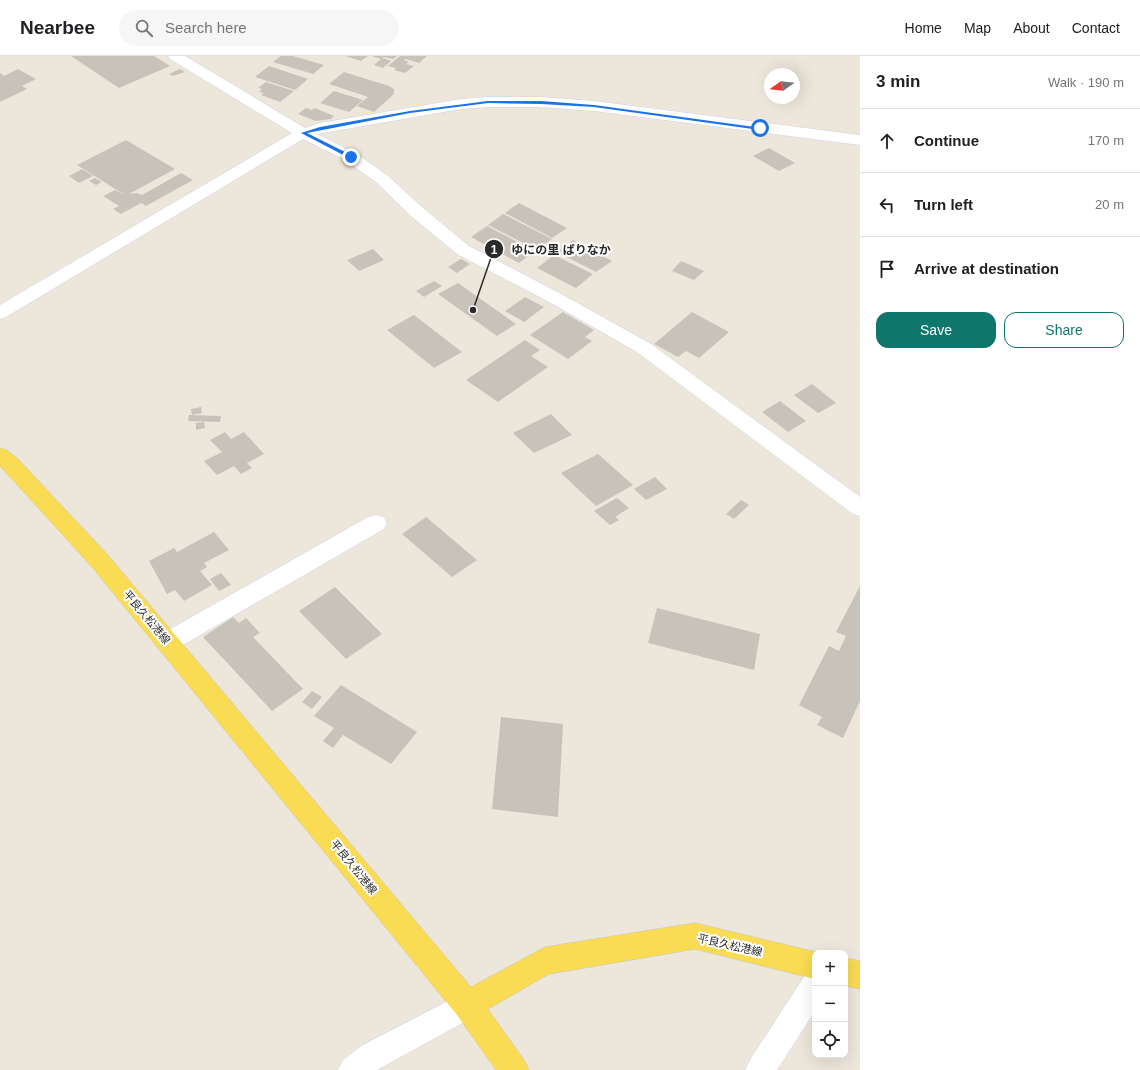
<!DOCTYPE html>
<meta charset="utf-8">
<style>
:root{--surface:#fff;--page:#f6f6f6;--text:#202124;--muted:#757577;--line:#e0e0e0;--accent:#0f766e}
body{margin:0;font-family:Arial,"Noto Sans JP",sans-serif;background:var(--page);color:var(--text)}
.controls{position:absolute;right:12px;bottom:12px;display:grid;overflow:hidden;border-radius:8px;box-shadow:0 4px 16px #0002}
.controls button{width:36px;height:36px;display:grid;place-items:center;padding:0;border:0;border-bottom:1px solid var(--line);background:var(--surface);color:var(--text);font:20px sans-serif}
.compass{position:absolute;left:764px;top:12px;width:36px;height:36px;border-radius:50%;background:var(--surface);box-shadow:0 4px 16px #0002;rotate:256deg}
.stop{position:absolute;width:12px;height:12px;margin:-9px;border:3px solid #1a73e8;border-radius:50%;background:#fff}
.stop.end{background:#1a73e8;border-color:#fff;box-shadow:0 1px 4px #0008}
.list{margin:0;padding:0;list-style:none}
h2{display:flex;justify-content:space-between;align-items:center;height:52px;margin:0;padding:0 16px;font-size:17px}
h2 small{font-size:13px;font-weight:400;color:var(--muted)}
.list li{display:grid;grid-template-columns:26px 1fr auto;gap:12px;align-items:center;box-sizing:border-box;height:64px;padding:0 16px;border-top:1px solid var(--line)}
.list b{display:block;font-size:15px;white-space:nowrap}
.list em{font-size:13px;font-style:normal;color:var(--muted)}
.actions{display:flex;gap:8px;padding:12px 16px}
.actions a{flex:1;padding:9px 0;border:1px solid var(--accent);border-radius:12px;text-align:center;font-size:14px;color:var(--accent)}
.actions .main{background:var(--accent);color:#fff}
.icon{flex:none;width:22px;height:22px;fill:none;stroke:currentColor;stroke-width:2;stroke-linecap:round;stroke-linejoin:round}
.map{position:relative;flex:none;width:860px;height:1014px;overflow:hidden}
header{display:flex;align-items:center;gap:24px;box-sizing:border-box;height:56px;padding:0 20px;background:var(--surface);border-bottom:1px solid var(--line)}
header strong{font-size:19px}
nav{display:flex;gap:22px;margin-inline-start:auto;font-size:14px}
.search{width:280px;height:36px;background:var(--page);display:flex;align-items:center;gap:10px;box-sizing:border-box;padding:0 14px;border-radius:22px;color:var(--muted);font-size:15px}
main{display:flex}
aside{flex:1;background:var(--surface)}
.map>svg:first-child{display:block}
.building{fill:#c8c3ba}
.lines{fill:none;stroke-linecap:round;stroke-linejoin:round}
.minor-casing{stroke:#d0d2e4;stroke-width:1}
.major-casing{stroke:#c8c8c8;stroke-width:1}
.minor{fill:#fff;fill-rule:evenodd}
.major{fill:#f9db54;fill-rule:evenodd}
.route{fill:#1a73e8}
.labels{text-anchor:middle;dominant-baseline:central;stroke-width:4;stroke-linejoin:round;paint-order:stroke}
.street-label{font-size:11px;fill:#2a2a2a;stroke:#fff}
.leader{fill:none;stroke:#2a2a2a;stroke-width:1.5}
.callout-dot{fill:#2a2a2a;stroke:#fff;stroke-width:1.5}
.mark-label{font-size:12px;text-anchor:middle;font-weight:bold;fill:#fff}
.callout-label{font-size:12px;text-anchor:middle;font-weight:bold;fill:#2a2a2a;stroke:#fff;stroke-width:4;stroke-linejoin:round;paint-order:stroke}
</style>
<header>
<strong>Nearbee</strong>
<div class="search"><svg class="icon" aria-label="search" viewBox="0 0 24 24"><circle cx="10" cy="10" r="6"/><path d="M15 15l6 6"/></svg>Search here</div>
<nav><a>Home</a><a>Map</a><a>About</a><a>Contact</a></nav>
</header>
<main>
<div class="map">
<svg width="860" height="1014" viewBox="0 0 860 1014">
<rect width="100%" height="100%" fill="#ede6db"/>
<g class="building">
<polygon points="71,0 154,0 170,10 119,32"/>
<polygon points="281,0 293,0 324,9 313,18 273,6"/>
<polygon points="346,0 368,0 361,5"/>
<polygon points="372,0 397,0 393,3 384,1 382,2 391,5 383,12 374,9 381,3"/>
<polygon points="400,0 427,0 419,7 406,3 404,4 409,6 406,8 414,10 405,17 394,14 396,12 388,10"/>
<polygon points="269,10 308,23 295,34 255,21"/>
<polygon points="18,13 36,23 22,30 27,33 0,46 0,17 4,20"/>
<polygon points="180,13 185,16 173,20 169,18"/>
<polygon points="344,16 389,30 394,33 394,38 374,56 357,50 368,41 329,28"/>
<polygon points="266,26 294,35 280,46 261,39 264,37 259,36 262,33 258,32"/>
<polygon points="334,35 363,44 349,56 320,47"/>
<polygon points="306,52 312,54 315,52 334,60 331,63 316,65 298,58"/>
<polygon points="126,84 175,113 129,138 136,137 142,139 181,117 193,124 146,150 141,147 121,158 113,153 119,150 103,140 115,134 125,139 77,109"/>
<polygon points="769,92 795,107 779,115 753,100"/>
<polygon points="82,113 93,120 79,127 69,120"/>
<polygon points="95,122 102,126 96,129 89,125"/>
<polygon points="519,147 567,172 552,182 505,157"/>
<polygon points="503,158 552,183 537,194 488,169"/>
<polygon points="487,170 535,195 519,207 471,181"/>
<polygon points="573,184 612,205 596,216 557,196"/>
<polygon points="373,193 384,204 359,215 347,204"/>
<polygon points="554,199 593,218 576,232 537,212"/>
<polygon points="461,203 470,208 457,217 448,211"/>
<polygon points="681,205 704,215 694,224 672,215"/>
<polygon points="434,225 442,230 424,241 416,235"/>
<polygon points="458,227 516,268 497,280 438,238"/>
<polygon points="525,241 544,251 524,266 505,255"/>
<polygon points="563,256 594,274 585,281 592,285 568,303 530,279"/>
<polygon points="692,256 729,276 699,302 686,295 678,301 654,288"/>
<polygon points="414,259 462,296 434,312 387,274"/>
<polygon points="525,284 540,294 531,300 548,311 498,346 466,324"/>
<polygon points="812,328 836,347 818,357 794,339"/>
<polygon points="780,345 806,365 788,376 762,356"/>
<polygon points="201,351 202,357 192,359 191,353"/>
<polygon points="551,358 572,379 534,397 513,377"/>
<polygon points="189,359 221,360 220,366 188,365"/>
<polygon points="204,366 205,372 196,374 196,367"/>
<polygon points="225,376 231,383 244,376 264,398 247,407 252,412 241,418 234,410 217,419 204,405 222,396 210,384"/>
<polygon points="598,398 633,429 596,450 561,417"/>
<polygon points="655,421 667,433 646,444 634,433"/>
<polygon points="617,442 629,452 615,461 619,464 610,469 594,455"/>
<polygon points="741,444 749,449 734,463 726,458"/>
<polygon points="426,461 477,504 452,521 402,478"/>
<polygon points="214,476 229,494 204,507 207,511 200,515 212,529 184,545 175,534 167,538 149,505 174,492 177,496"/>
<polygon points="221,517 231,529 219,535 210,523"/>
<polygon points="860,530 860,645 843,682 817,669 822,661 799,649 829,590 839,595 846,580 836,576"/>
<polygon points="335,531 382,578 346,603 299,555"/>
<polygon points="657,552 760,578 754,614 648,587"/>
<polygon points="233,561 239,567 246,562 260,577 253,581 303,633 272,655 203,581"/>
<polygon points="341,629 417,676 391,708 343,679 333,692 323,685 334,672 314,660"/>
<polygon points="312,635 322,641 312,653 302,646"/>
<polygon points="501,661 563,668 558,761 492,753"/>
</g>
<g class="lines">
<defs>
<g id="minor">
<polygon points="168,0 185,0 305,72 320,67 461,43 488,41 541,41 594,45 860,79 860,89 594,55 541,51 488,51 461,53 317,78 357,98 388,120 423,152 469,190 563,239 651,288 860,441 860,460 853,458 637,296 551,247 457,198 411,160 376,126 345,104 303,83 6,261 0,263 0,249 292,77 170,3"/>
<polygon points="376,459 384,461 387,467 384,473 176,593 168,596 160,593 156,586 160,579 368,461"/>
<polygon points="815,915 815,955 777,1014 745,1014 750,1004 805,919"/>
<polygon points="467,935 477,939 481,949 477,959 377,1014 338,1014 343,1004 361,990"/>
</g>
<g id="major">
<polygon points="0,392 7,394 19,404 108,499 471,931 545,891 695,867 820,897 815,897 815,923 695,893 549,918 488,953 524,1004 529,1014 496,1014 457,959 92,511 0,410"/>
<polygon points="845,902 860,905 860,933 845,930"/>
</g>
</defs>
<use href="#minor" class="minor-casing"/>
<use href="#major" class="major-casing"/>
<use href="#minor" class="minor"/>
<use href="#major" class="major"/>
</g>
<polygon class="route" points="488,45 541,45 594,49 762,72 760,74 594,51 541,48 488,47 410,57 307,77 353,100 351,103 301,77 320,71 410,55"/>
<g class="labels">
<g class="street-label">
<text transform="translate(147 561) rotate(50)">平良久松港線</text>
<text transform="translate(354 811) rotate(51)">平良久松港線</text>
<text transform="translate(730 889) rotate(13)">平良久松港線</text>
</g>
</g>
<path class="leader" d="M473 254L494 193"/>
<g class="callout-dot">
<circle cx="473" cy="254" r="4"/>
<circle cx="494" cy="193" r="10"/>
</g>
<g class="mark-label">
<text x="494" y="198">1</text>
</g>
<g class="callout-label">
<text x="561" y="198">ゆにの里 ぱりなか</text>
</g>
</svg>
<div class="controls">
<button>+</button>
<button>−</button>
<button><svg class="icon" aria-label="locate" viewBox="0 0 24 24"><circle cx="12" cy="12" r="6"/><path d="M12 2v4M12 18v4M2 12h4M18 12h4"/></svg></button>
</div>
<svg class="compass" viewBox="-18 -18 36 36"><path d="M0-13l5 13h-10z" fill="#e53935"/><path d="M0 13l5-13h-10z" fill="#757577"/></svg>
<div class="stop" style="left:760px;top:72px"></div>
<div class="stop end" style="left:351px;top:101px"></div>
</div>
<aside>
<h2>3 min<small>Walk · 190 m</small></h2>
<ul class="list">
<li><svg class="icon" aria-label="ahead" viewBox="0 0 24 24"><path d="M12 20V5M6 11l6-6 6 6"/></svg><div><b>Continue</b></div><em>170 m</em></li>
<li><svg class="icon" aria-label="left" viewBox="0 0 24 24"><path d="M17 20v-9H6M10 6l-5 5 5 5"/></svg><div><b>Turn left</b></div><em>20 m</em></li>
<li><svg class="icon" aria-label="arrive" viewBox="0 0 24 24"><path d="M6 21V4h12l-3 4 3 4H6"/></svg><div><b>Arrive at destination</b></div></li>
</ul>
<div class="actions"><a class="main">Save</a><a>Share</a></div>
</aside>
</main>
